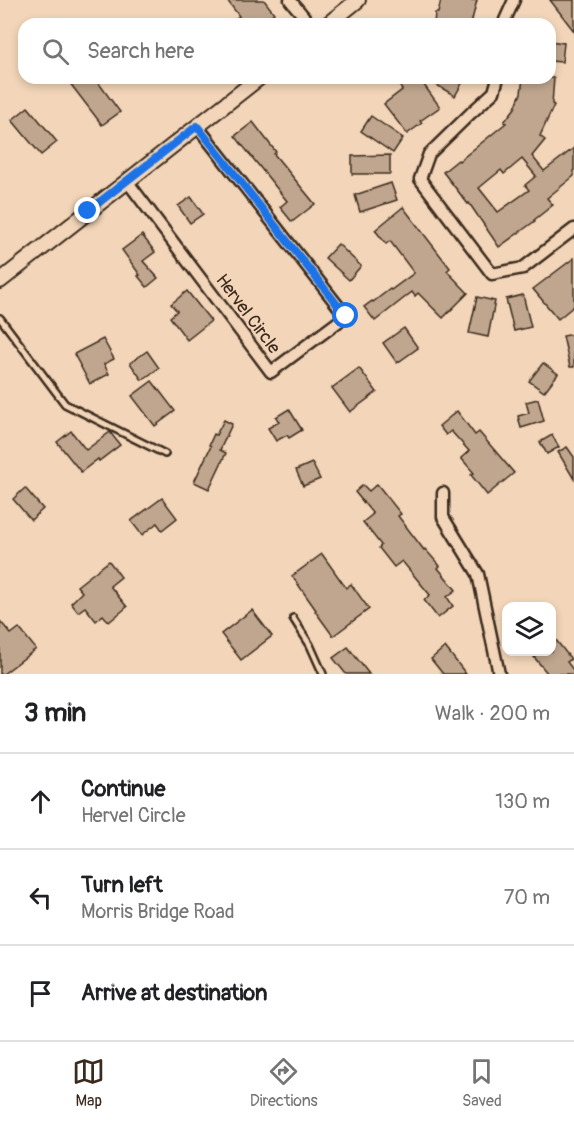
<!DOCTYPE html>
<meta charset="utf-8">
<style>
:root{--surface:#fff;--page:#f2f2f2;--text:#202124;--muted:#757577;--line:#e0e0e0;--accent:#3b2a1e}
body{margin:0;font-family:Pangolin,sans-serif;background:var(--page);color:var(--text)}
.controls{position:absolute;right:18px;bottom:18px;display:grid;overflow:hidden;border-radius:12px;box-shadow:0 3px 9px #0003}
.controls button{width:54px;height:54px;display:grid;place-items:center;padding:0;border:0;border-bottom:2px solid var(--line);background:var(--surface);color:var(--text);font:30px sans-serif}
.stop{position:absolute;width:18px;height:18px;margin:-14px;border:4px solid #1a73e8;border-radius:50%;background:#fff}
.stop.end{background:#1a73e8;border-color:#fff;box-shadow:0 2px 6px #0008}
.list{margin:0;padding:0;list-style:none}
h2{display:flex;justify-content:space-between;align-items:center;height:78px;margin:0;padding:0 24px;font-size:26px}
h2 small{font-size:20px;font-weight:400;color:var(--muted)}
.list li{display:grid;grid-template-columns:39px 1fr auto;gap:18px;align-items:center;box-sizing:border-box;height:96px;padding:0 24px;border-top:2px solid var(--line)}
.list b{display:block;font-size:22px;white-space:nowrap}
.list p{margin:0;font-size:20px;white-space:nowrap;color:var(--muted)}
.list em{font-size:20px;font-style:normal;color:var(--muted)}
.icon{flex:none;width:33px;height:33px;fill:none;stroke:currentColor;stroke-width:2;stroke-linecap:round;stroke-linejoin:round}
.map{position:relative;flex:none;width:574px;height:674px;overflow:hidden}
.search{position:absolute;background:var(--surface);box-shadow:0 3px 9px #0003;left:18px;right:18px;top:18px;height:66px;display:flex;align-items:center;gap:15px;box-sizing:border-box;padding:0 21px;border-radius:18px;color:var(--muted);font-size:22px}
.sheet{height:366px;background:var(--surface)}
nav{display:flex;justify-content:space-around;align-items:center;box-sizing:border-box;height:84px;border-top:2px solid var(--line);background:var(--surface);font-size:16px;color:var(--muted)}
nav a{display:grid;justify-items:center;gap:3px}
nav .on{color:var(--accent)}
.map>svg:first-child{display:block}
.building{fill:#c0a68e;stroke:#3b2a1e;stroke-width:1.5;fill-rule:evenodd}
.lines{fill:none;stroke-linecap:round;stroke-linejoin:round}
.service-casing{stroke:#3b2a1e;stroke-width:10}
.minor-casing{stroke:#3b2a1e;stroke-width:15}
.tertiary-casing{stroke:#3b2a1e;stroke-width:18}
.service{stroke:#f3d6b9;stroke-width:5}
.minor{stroke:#f3d6b9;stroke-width:10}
.tertiary{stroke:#f3d6b9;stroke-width:14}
.route{stroke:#1a73e8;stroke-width:8}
.labels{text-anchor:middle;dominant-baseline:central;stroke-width:4.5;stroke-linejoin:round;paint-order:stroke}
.street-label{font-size:18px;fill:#3b2a1e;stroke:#f3d6b9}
</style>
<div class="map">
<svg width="574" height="674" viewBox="0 0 574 674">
<rect width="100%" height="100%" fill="#f3d6b9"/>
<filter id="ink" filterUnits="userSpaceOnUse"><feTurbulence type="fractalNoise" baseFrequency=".0167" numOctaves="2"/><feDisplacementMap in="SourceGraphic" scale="12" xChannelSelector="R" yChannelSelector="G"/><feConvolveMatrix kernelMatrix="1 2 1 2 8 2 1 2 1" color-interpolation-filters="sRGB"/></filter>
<g filter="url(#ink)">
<g class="building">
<polygon points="227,0 264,0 274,13 260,24 229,24 239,16"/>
<polygon points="441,0 477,0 471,24 434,24 435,13 438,13"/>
<polygon points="550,0 574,0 574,31"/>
<polygon points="550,41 564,43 562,62 550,61"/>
<polygon points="66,78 95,78 120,112 102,125"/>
<polygon points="409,78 419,78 440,107 420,121 422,123 407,134 384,104 402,90 399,85"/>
<polygon points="425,78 465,78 455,96"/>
<path d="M523,78H554L552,104L554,105L540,136L545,140L532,156L544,171L574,148V176L547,198L553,205L534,220L535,221L499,247L469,203L468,204L443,172L458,160L459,161L506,123L504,122L515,108L521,93ZM522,159L536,176L525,185L529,190L498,212L479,188L501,170L504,174Z"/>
<polygon points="28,107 57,142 41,155 12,120"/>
<polygon points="371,116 403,138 393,153 361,131"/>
<polygon points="253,122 276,152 274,154 315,204 292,222 280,207 287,201 235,136"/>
<polygon points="390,155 390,174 352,174 352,156"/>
<polygon points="391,183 397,200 360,212 355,195"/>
<polygon points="191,197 203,214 190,223 178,206"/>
<polygon points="403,207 450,268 447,271 468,293 443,318 418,293 415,296 412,292 375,321 364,307 372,301 373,302 390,289 391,290 414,273 390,241 386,244 375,230"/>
<polygon points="142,235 155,252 143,261 158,278 147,287 138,276 140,275 122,250"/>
<polygon points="338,244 361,266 349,280 325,258"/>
<polygon points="574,258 574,306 558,319 533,289"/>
<polygon points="187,291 211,321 187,340 170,317 177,311 171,304"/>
<polygon points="523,295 531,327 514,331 506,299"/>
<polygon points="477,297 495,301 488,337 469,333"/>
<polygon points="404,328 418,348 397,363 383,343"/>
<polygon points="574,334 574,367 570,367 563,336"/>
<polygon points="103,339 114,359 104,364 109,374 90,384 74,354"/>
<polygon points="147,351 159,368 142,380 130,363"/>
<polygon points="543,363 558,374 544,392 529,381"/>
<polygon points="359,368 377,392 350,412 332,388"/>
<polygon points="152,381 175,411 155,426 132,396"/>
<polygon points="538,399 544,421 521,428 518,416 529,413 526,402"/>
<polygon points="289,409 302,430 289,438 287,435 276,441 268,428 279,422 276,417"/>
<polygon points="457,411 475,435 479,432 514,473 487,495 471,475 474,473 461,458 469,451 451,431 446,435 439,426"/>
<polygon points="224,420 232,424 220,450 226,453 209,489 194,482 211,446 209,445 214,434 216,435"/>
<polygon points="71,431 86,450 110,432 120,445 99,461 98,459 81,472 57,442"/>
<polygon points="552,435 559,447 547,454 540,442"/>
<polygon points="567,447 574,457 574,479 558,452"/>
<polygon points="312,463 320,479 303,486 296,470"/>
<polygon points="377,484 401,514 398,516 424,550 425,549 440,566 438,568 456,590 447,597 453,606 438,618 424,600 430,595 402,561 394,567 379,548 381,545 363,522 373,514 355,492 363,485 369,491"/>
<polygon points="25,488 43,509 31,520 13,499"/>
<polygon points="162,498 177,518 162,530 157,523 142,535 131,521"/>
<polygon points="322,554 346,588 351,584 369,609 333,636 315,611 316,610 292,576"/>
<polygon points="109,561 121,577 110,586 127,607 109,622 103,615 96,621 85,607 78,612 71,603 82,592 77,586"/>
<polygon points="252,610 272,636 241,660 221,634"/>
<polygon points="0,621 11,634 19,628 36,649 3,674 0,674"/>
<polygon points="552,635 571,659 567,662 574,671 574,674 548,674 534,657 541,651 552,651"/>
<polygon points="348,647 369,674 346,674 333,658"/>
<polygon points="445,647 466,674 443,674 431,659"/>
</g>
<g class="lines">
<defs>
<g id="service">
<polyline points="0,318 65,404 165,454"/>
<polyline points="293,618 310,645 323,674"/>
</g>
<g id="minor">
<polyline points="290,0 310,24"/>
<polyline points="504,24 505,20 514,0"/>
<polyline points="498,78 494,92 471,113 429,154 420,179 492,274 523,268 574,229"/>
<polyline points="127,181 271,372 346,316 197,126"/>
<polyline points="443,493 443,517 478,574 499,674"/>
</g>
<g id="tertiary">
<polyline points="328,24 358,0"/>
<polyline points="0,281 259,78"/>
</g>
</defs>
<use href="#service" class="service-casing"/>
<use href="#minor" class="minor-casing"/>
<use href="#tertiary" class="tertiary-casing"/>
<use href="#service" class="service"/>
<use href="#minor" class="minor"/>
<use href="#tertiary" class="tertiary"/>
</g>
</g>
<g class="lines" filter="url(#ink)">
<polyline class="route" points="88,211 197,126 346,316"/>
</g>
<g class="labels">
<g class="street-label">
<text transform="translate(248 314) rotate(53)">Hervel Circle</text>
</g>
</g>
</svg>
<div class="controls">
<button><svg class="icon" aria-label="layers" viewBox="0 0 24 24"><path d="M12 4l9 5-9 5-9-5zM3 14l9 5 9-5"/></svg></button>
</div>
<div class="stop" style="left:346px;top:316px"></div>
<div class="stop end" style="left:88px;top:211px"></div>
<div class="search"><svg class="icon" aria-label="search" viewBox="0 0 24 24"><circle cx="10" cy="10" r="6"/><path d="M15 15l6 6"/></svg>Search here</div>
</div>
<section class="sheet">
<h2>3 min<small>Walk · 200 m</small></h2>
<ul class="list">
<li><svg class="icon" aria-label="ahead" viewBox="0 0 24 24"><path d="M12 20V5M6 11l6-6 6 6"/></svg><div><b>Continue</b><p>Hervel Circle</p></div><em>130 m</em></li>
<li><svg class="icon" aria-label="left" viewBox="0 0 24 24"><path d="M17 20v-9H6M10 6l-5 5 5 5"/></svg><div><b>Turn left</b><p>Morris Bridge Road</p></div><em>70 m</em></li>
<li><svg class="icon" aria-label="arrive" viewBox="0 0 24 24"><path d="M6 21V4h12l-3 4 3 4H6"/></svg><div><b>Arrive at destination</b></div></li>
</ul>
</section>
<nav>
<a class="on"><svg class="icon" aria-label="map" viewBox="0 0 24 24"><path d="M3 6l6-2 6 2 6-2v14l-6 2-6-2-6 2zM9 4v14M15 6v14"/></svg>Map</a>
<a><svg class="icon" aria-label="directions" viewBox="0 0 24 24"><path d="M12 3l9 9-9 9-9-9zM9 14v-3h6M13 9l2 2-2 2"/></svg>Directions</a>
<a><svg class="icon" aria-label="saved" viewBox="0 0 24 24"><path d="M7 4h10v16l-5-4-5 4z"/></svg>Saved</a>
</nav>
